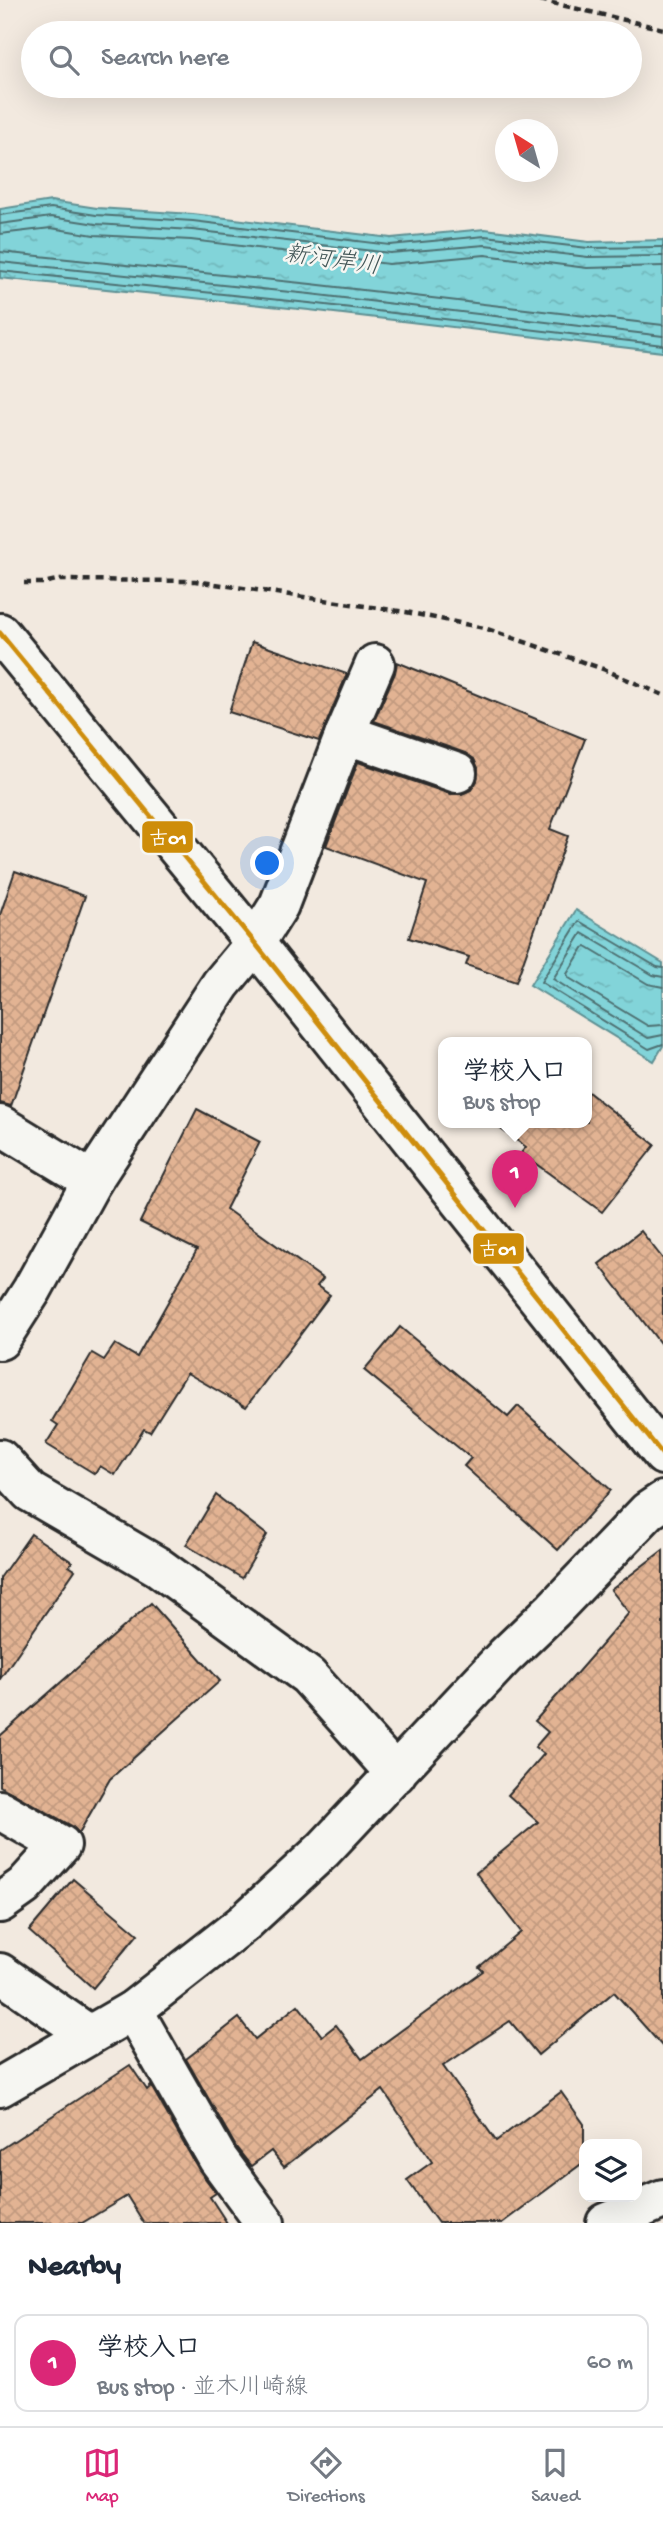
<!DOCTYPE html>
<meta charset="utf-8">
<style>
:root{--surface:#fff;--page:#f2f2f3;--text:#1f2937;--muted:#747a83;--line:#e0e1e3;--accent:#db2777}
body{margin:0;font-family:"Gochi Hand","Klee One",sans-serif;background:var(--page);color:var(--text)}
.controls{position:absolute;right:21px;bottom:21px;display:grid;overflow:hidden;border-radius:14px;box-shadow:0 7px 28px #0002}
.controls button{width:63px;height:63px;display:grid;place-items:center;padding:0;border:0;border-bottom:2px solid var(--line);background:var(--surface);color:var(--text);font:35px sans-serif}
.compass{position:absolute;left:495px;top:119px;width:63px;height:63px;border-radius:50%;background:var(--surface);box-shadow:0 7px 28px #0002;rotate:323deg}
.you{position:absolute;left:268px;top:864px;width:24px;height:24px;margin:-18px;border:5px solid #fff;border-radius:50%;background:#1a73e8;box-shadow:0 0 0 10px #1a73e833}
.badge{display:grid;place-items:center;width:46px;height:46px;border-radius:50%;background:var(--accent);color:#fff;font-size:23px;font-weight:700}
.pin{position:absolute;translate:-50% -58px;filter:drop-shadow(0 2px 4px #0008)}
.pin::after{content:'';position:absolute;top:37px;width:24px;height:21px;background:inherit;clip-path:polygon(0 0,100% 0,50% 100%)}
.popup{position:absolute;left:438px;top:1037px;width:154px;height:91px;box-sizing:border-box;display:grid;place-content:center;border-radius:14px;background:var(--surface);filter:drop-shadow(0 2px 5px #0005);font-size:23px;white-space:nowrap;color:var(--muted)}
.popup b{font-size:26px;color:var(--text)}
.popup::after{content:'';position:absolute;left:50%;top:100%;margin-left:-14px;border:14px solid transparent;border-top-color:var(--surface)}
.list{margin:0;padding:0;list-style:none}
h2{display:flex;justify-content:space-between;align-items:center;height:91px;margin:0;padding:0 28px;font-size:30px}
h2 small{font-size:23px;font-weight:400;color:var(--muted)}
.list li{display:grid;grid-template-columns:46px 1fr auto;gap:21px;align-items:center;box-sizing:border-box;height:98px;margin:0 14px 14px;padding:0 14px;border:2px solid var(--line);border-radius:14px}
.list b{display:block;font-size:26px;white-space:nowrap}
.list p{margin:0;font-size:23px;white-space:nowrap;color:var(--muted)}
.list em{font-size:23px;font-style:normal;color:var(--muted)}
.icon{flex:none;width:38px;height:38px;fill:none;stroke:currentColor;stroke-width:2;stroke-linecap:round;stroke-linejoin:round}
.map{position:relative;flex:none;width:663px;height:2223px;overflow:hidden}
.search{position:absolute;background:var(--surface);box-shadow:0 7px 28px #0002;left:21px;right:21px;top:21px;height:77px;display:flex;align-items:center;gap:18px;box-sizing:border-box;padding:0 24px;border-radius:38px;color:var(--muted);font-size:26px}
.sheet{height:203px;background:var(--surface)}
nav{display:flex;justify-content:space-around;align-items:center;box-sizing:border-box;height:98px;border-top:2px solid var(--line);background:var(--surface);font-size:19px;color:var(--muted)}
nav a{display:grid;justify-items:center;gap:4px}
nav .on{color:var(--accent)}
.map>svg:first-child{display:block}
.water{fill:url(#water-ripples);stroke:#5f9093;stroke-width:2}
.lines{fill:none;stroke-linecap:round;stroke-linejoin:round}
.shore{stroke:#4e6f71;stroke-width:2}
.building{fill:url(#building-cross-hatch);stroke:#2b2b2b;stroke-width:2}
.minor-casing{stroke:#2b2b2b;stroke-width:44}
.major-casing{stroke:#2b2b2b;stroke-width:44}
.path{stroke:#2b2b2b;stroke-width:4.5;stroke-dasharray:7 5;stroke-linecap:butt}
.minor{stroke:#f6f6f2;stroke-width:38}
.major{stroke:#f6f6f2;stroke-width:38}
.bus-1-casing{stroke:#f6f6f2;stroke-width:10}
.bus-1{stroke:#ce8d09;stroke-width:5}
.labels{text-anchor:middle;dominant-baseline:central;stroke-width:5;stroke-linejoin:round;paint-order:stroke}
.water-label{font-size:24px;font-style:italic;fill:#415556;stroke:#f6f6f2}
.line-badge{stroke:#f6f6f2;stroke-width:2.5}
.badge-label{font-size:19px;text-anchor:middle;font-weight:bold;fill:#fff}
</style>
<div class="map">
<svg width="663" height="2223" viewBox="0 0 663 2223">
<defs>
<pattern id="water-ripples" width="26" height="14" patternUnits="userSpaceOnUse" patternTransform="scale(1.75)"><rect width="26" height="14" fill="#82d4d9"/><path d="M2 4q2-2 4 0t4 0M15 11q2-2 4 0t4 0" fill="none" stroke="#70b6ba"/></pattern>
<pattern id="building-cross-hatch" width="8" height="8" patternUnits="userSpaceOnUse" patternTransform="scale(1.75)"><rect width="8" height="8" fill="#e2b393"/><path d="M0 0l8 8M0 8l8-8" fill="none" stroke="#c29a7f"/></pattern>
</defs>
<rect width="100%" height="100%" fill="#f2e9df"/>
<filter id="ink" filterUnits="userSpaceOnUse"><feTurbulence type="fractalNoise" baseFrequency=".0143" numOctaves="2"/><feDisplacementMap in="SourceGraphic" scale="14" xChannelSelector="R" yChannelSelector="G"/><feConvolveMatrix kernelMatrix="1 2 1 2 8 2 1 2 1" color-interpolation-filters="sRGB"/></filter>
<g filter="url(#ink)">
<g class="water">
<polygon points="51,201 97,208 193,214 391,238 485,229 589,242 663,240 663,352 309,310 0,278 0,209"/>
<polygon points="576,910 663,963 663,1046 654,1061 530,985"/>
</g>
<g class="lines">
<g class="shore">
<polyline points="0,215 51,208 96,215 193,221 390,245 485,236 588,248 663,247"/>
<polyline points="0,224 51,217 96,224 192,230 390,253 485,245 588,257 663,256"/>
<polyline points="0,234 51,228 94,235 191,240 389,264 485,255 587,268 663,266"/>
<polyline points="0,252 311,284 663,325"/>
<polyline points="0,262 310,294 663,336"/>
<polyline points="0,271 309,303 663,345"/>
<polyline points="663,968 657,967 579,921 541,982 649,1049 663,1044"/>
<polyline points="663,977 653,975 582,933 553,979 648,1038 663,1035"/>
<polyline points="663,987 648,984 586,947 583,948 567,974 569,978 648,1026 663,1025"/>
</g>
</g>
<g class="building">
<polygon points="252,642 347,674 319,741 229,712"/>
<polygon points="397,662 585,739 550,829 568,836 516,982 466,965 469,957 409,938 427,883 326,846 358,762 450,794 462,794 471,790 477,781 478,768 474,759 465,753 374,721 395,673"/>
<polygon points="15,871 85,896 11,1106 0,1103 0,915"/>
<polygon points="587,1091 655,1145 602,1212 521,1153 526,1147 491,1122 587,1122"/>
<polygon points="197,1109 260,1142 226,1209 323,1279 317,1286 330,1295 246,1407 187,1373 150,1432 144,1429 115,1475 100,1466 95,1474 46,1444 58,1425 52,1421 92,1353 104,1360 115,1344 137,1357 197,1250 140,1222"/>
<polygon points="641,1231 663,1259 663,1347 599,1264"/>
<polygon points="400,1327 508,1417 518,1406 611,1490 558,1550 464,1466 471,1458 364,1370"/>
<polygon points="216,1495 267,1535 242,1578 186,1545"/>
<polygon points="31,1534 72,1562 69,1566 75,1570 0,1679 0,1578"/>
<polygon points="663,1550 663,2047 614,1992 538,2055 510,2021 443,2066 496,2141 561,2092 584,2124 584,2162 502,2223 438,2223 407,2180 432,2162 383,2090 284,2167 271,2151 251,2166 236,2147 186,2059 239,2018 255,2039 298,2005 322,2036 336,2025 362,2059 483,1971 479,1967 521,1932 476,1873 538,1822 508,1795 544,1754 535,1747 548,1732 535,1721 629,1613 611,1590"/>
<polygon points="151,1603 220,1681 110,1779 79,1833 72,1826 0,1786 0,1736"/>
<polygon points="73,1879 138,1934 93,1988 29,1931"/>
<polygon points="130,2065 147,2090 151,2086 199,2170 216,2193 210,2197 227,2223 144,2223 127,2196 82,2223 0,2223 0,2150"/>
</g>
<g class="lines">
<defs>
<g id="minor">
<polyline points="345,734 457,773"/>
<polyline points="0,1125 92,1181"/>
<polyline points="0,1340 32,1290 92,1181 221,984 255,943 279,905 345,734 375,664"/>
<polyline points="0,1459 30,1492 157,1566 308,1676 396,1774"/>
<polyline points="0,1810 61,1845 24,1886 0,1903"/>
<polyline points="0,1973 88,2034"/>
<polyline points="133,2010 218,2159 265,2223"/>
<polyline points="0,2087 133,2010 244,1923 323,1850 505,1656 553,1610 648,1511 663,1501"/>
<polyline points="606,2223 663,2199"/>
</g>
<polyline id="major" points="0,633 255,943 663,1455"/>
</defs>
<use href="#minor" class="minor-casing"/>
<use href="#major" class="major-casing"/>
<g class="path">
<polyline points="540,0 663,29"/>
<polyline points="24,583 44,583 56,580 195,581 406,612 484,628 603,669 663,695"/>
</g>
<use href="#minor" class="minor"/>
<use href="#major" class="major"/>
<defs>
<polyline id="bus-1" points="0,633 255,943 663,1455"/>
</defs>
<use href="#bus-1" class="bus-1-casing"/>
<use href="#bus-1" class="bus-1"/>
</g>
</g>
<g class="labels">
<g class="water-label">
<text transform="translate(332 262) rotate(8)">新河岸川</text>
</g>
</g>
<g class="line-badge">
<rect x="141" y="820" width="53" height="34" rx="7" fill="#ce8d09"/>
<rect x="472" y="1232" width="53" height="33" rx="7" fill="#ce8d09"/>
</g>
<g class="badge-label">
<text x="168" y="844">古01</text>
<text x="498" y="1255">古01</text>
</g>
</svg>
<div class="controls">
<button><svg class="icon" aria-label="layers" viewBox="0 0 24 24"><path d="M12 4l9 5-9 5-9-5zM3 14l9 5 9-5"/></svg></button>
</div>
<svg class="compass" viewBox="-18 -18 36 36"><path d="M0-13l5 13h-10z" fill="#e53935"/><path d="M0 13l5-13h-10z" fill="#747a83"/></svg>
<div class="you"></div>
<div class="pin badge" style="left:515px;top:1208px">1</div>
<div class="popup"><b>学校入口</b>Bus stop</div>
<div class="search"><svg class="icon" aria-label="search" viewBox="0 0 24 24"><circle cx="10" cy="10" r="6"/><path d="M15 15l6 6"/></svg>Search here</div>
</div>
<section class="sheet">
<h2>Nearby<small></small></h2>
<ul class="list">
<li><span class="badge">1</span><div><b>学校入口</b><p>Bus stop · 並木川崎線</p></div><em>60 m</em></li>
</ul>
</section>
<nav>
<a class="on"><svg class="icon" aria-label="map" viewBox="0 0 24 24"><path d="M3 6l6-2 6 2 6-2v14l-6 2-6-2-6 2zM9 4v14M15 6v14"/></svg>Map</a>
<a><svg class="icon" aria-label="directions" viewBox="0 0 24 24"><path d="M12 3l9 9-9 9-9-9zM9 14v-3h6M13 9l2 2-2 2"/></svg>Directions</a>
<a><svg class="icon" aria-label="saved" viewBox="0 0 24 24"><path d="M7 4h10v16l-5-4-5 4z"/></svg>Saved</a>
</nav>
